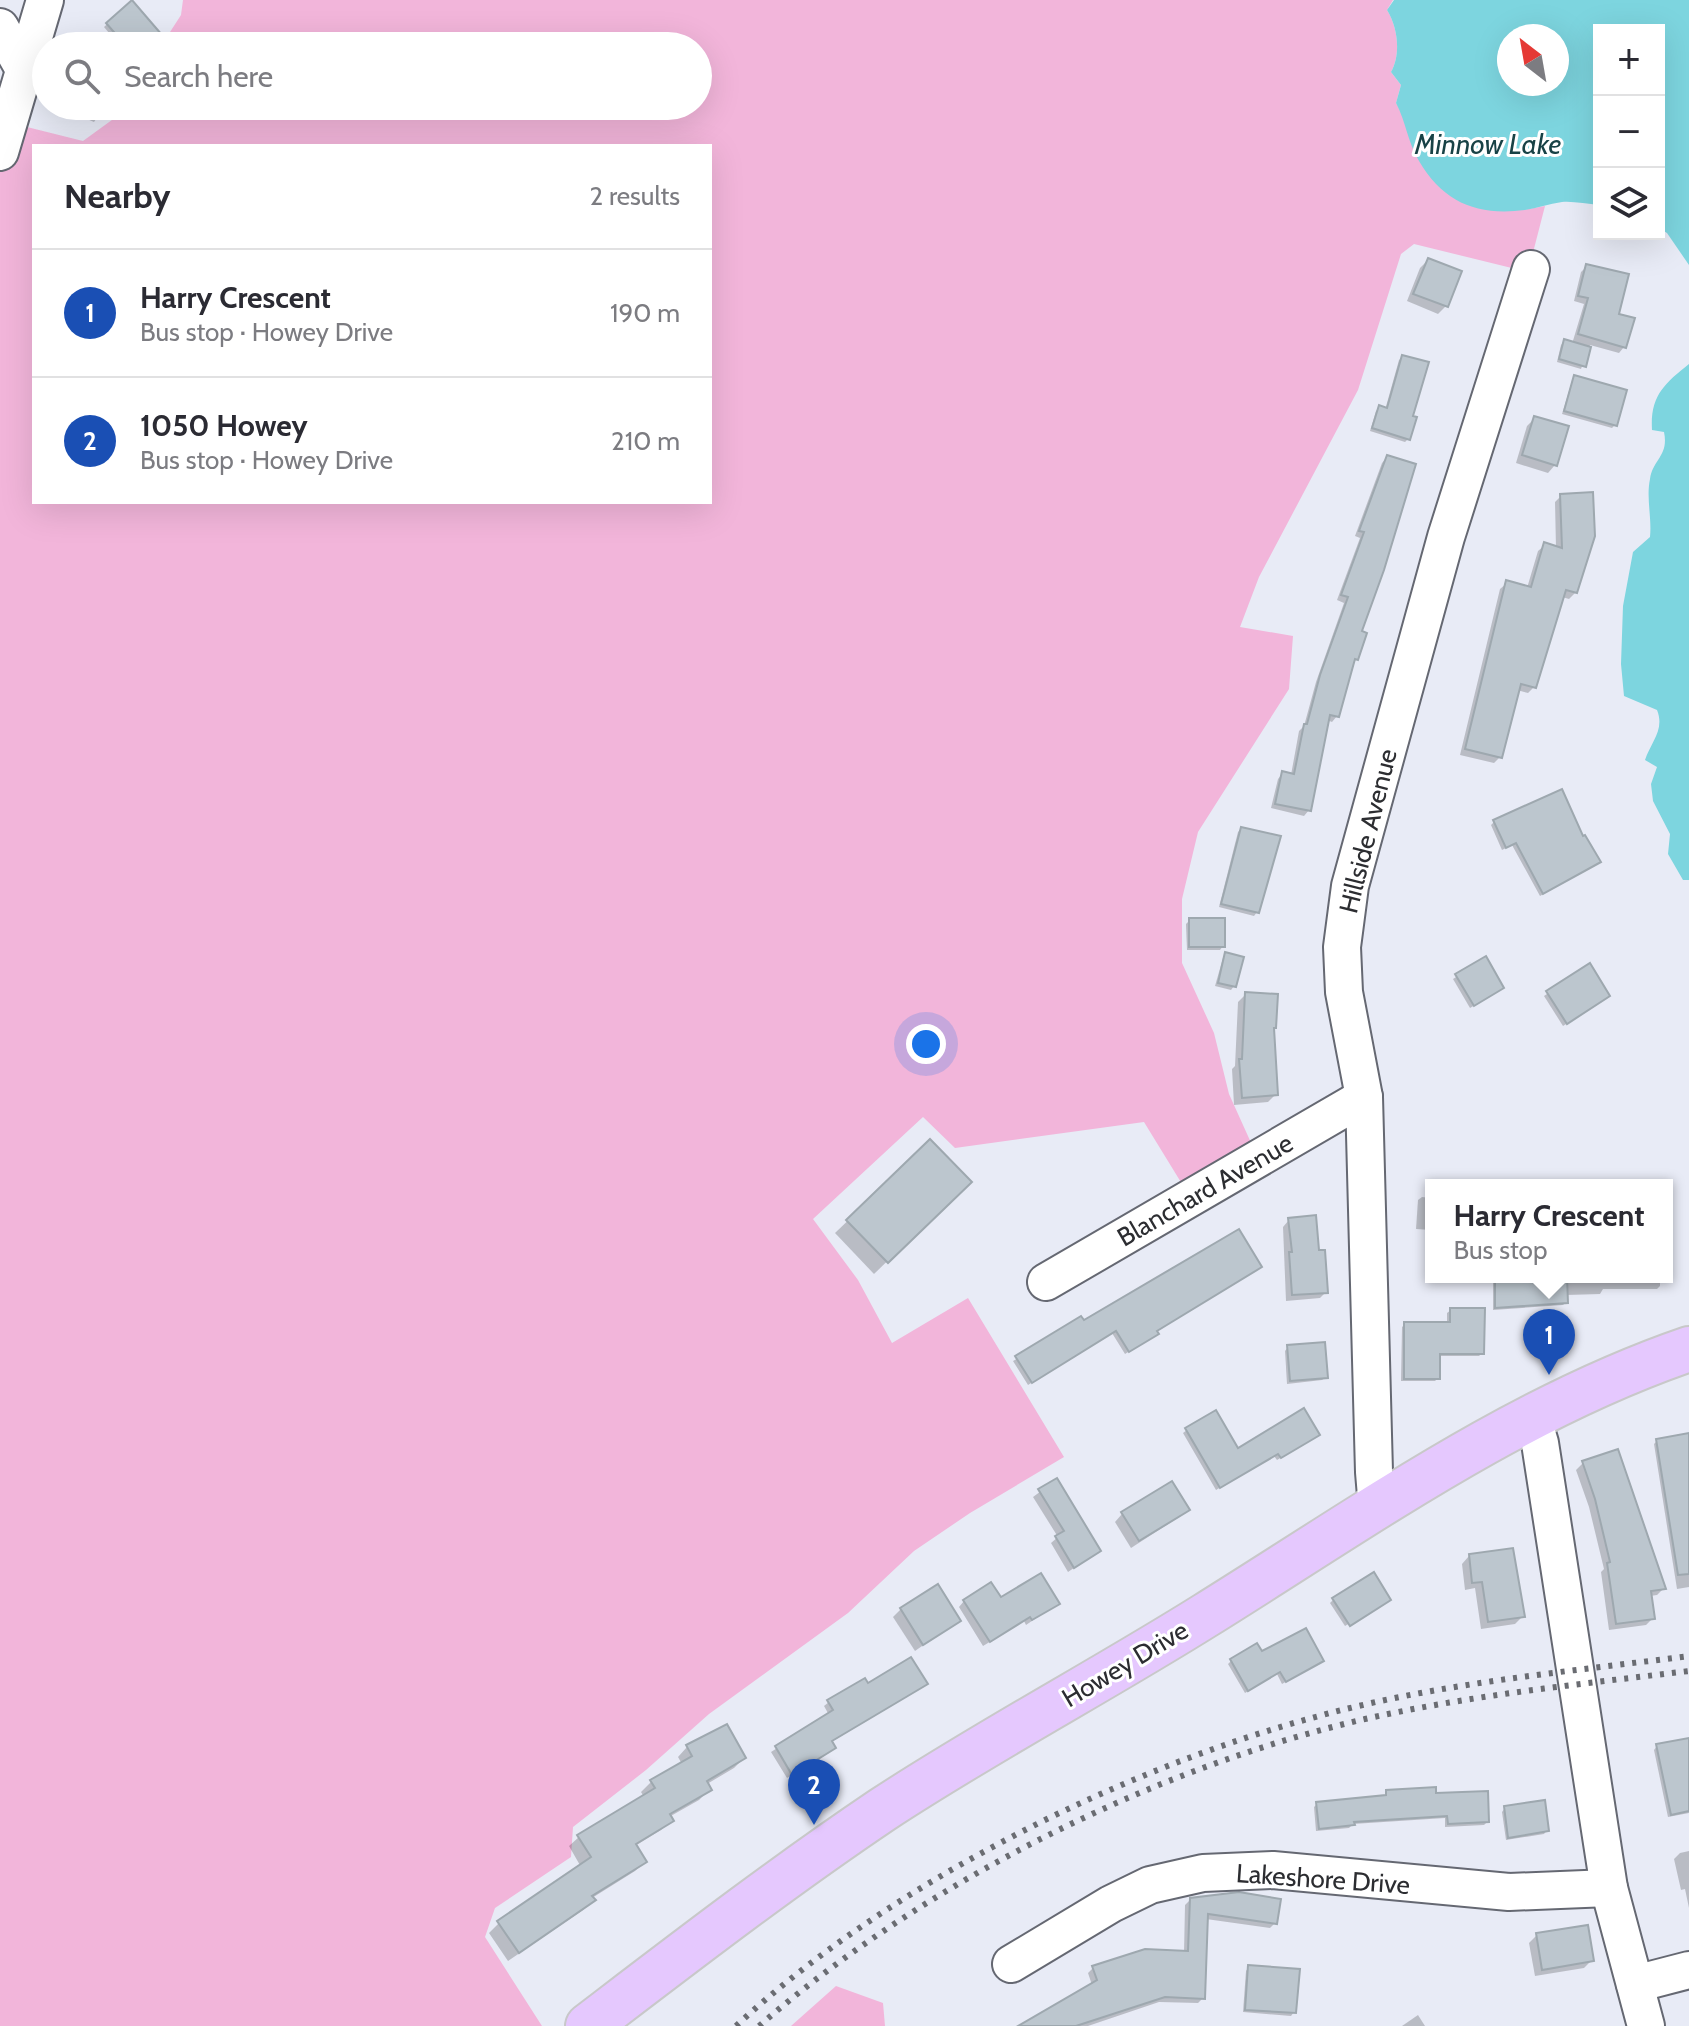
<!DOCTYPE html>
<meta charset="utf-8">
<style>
:root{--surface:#fff;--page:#f7f7f7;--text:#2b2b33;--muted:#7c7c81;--line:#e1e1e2;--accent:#ea580c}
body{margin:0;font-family:Cabin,sans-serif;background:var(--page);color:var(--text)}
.controls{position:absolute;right:24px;top:24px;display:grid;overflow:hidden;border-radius:0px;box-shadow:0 8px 32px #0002}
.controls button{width:72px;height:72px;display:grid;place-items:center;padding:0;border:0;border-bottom:2px solid var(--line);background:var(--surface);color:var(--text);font:40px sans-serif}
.compass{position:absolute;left:1497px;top:24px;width:72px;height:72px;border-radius:50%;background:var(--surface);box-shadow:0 8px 32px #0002;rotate:329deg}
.you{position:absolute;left:926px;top:1044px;width:28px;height:28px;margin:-20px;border:6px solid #fff;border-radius:50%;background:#1a73e8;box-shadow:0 0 0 12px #1a73e833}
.badge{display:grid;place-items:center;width:52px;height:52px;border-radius:50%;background:var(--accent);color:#fff;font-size:26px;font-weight:700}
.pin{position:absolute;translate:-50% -66px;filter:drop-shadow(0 2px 4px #0008)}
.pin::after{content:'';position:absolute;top:42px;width:28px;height:24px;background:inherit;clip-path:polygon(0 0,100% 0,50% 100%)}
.popup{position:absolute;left:1425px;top:1179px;width:248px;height:104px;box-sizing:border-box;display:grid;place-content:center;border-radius:0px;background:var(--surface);filter:drop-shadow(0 2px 6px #0005);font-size:26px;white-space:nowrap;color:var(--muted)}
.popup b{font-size:30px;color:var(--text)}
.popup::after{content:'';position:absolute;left:50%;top:100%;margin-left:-16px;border:16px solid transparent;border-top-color:var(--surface)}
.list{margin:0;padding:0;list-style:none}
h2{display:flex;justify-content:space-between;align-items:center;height:104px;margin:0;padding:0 32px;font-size:34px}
h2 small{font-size:26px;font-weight:400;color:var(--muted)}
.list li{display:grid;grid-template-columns:52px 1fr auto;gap:24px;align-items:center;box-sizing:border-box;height:128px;padding:0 32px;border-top:2px solid var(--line)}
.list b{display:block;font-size:30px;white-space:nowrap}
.list p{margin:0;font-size:26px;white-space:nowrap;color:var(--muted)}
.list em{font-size:26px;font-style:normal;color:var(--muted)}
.icon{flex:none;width:44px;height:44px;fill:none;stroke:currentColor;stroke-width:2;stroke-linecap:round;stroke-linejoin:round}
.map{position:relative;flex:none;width:1689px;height:2026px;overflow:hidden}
.search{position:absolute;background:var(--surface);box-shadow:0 8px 32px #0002;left:32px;top:32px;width:680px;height:88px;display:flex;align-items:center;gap:20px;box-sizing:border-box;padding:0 28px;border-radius:44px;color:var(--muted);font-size:30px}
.panel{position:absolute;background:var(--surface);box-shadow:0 8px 32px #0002;left:32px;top:144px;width:680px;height:360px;border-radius:0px}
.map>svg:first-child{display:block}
.green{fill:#f2b5da;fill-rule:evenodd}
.water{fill:#7dd5df;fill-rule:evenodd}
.shadow{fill:#0003}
.building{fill:#bcc6ce;stroke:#9ea8af;stroke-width:2}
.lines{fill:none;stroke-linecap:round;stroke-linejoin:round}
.minor-casing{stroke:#656872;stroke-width:40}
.major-casing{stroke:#c8c8c9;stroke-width:48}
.minor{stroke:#fff;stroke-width:36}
.major{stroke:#e5c8fe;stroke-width:44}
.rail{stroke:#6a6c72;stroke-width:6;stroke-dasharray:4 8;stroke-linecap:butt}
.labels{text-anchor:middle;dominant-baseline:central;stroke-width:6;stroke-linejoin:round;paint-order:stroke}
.street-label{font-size:26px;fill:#2c2d31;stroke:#fff}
.water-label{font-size:28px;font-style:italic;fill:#184246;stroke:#fff}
</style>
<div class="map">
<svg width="1689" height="2026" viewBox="0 0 1689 2026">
<rect width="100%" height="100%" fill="#e8ebf6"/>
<g class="green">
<path d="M183,0H1393L1387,10C1398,28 1401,54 1391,72L1401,85L1396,103L1406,122L1410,140L1523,210L1545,206L1528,272L1414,244L1401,254L1358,390L1259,577L1240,627L1293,636L1289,689L1198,832L1182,899V963L1214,1033L1229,1094L1257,1156L1190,1197L1144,1122L955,1148L923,1117L813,1219L858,1280L892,1343L968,1298L1064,1457L970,1513L914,1551L848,1613L709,1714L646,1770L573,1827L571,1857L495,1908L485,1937L542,2026H0V144L7,122L83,141L116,117L122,106H698V46H161L181,15ZM34,146H710V502H34Z"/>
<polygon points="836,1986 883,2003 885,2026 791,2026"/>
</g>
<g class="water">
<path d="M1394,0H1689V265L1667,233L1659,228V30H1599V205C1587,204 1573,201 1562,202C1549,204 1537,208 1525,210C1477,216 1444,203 1419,161C1408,143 1406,122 1396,103L1401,85L1391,72C1401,54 1398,28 1387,10ZM1509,36H1557V84H1509Z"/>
<path d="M1689,364V880H1683L1668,854L1670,834L1653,801L1651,784L1657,767L1645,760C1651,742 1665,730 1657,710L1624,696L1621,664L1623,606L1633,552L1650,537C1652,518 1646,498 1650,479C1653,459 1669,456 1664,432L1652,430C1650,396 1664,384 1689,364Z"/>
</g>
<g class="shadow">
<polygon points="131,3 146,46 120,46 104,27"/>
<polygon points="70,106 105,106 94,122 68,111"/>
<polygon points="1428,260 1446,306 1438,314 1407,301 1420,268"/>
<polygon points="1587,266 1617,315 1624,347 1619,353 1590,345 1581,369 1557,362 1561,345 1565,341 1572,344 1584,304 1574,301 1581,272"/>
<polygon points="1403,357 1410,417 1408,439 1405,442 1370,431 1376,411 1379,408 1385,410 1399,360"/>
<polygon points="1575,378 1615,425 1612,428 1562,414 1572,381"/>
<polygon points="1535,418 1555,465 1548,473 1516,463 1527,426"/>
<polygon points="1387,457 1356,659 1352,664 1337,716 1332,722 1327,720 1309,810 1304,816 1271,808 1278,779 1283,773 1291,775 1299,731 1304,726 1316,682 1344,603 1337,600 1360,538 1355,536 1382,463"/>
<polygon points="1561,496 1576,592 1569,599 1562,597 1534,687 1528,693 1517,690 1500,757 1494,763 1460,755 1500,589 1507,583 1527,588 1538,551 1545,545 1556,548 1555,502"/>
<polygon points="1494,822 1595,865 1540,896 1512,845 1502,850 1491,825"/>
<polygon points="1241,829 1257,912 1254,916 1219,907 1238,832"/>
<polygon points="1190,920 1223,946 1220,950 1187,950 1186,924"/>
<polygon points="1226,955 1234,986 1231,990 1215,986 1223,958"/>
<polygon points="1485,959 1499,991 1470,1008 1453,979"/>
<polygon points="1589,966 1605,999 1563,1026 1544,996"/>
<polygon points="1245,995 1272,1030 1276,1094 1268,1102 1234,1105 1232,1069 1235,1066 1238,1002"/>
<polygon points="930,1142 969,1182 874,1274 835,1233"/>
<polygon points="1422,1197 1431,1198 1431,1230 1416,1229 1418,1200"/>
<polygon points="1289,1220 1317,1252 1326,1292 1320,1298 1286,1301 1283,1227"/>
<polygon points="1493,1277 1660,1277 1660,1286 1657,1289 1603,1289 1600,1294 1566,1295 1566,1302 1563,1305 1493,1310"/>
<polygon points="1451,1310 1482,1353 1479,1356 1438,1356 1438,1378 1435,1381 1401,1381 1402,1327 1405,1324 1447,1324 1447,1313"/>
<polygon points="1083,1323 1155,1331 1153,1337 1125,1354 1112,1333 1028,1385 1013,1361"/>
<polygon points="1288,1347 1326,1377 1322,1380 1287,1384 1285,1351"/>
<polygon points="1187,1430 1238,1451 1314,1438 1277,1460 1274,1456 1216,1490 1183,1433"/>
<polygon points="1657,1441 1689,1449 1689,1587 1677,1589 1654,1444"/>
<polygon points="1583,1463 1664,1588 1657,1595 1650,1596 1653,1618 1646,1625 1609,1630 1601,1572 1604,1569 1589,1507 1576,1470"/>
<polygon points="1056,1480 1099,1551 1068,1572 1051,1543 1058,1537 1033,1497"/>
<polygon points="1187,1509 1179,1517 1131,1548 1115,1522 1122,1514"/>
<polygon points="1469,1556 1523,1616 1515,1624 1481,1629 1475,1588 1465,1590 1462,1564"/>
<polygon points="1000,1600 1057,1604 1026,1625 1024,1621 983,1646 959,1607 964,1601"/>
<polygon points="1333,1600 1388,1600 1345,1626 1330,1603"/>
<polygon points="901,1609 959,1620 915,1651 893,1617"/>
<polygon points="1261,1654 1322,1661 1282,1684 1277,1674 1245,1693 1228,1664 1231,1661"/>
<polygon points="926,1684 831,1742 829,1752 787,1778 771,1752 829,1715 824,1706 829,1702 867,1686"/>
<polygon points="1689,1740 1689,1813 1668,1817 1654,1750 1657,1746"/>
<polygon points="687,1747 744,1758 734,1768 707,1784 709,1790 699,1800 669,1817 671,1820 661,1830 635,1846 644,1862 635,1871 592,1898 593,1900 583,1910 508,1961 489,1933 499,1923 581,1867 569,1846 579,1837 644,1797 641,1792 651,1782 682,1764 678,1757"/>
<polygon points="1387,1792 1487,1822 1484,1825 1445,1827 1445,1818 1353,1824 1349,1828 1316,1831 1314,1807 1317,1804 1383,1797"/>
<polygon points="1505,1808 1547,1830 1544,1834 1506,1840 1502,1812"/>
<polygon points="1689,1851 1689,1908 1685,1889 1681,1890 1674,1859 1680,1853"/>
<polygon points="1190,1900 1275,1923 1270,1928 1206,1919 1203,1998 1198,2003 1159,2002 1088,2026 1022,2026 1092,1985 1088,1973 1093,1968 1184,1953 1185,1905"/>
<polygon points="1537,1935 1592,1960 1584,1968 1535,1976 1529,1943"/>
<polygon points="1249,1967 1294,2012 1291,2016 1243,2012 1246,1971"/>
<polygon points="1418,2015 1425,2026 1402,2026"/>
</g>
<g class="building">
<polygon points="132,0 162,35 149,46 126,46 106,23"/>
<polygon points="1428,258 1462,271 1448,307 1413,294"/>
<polygon points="1586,264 1629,274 1619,314 1635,318 1626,348 1578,334 1588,298 1578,296"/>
<polygon points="1564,339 1591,347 1586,367 1559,359"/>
<polygon points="1402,355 1429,362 1413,416 1417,417 1410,440 1372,428 1379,405 1387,408"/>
<polygon points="1574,375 1627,390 1617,426 1564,411"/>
<polygon points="1534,416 1569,426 1557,466 1522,455"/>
<polygon points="1387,455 1416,464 1384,570 1362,631 1367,633 1358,660 1355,659 1339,717 1330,715 1311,811 1275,804 1282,771 1294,774 1304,724 1307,724 1320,675 1348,597 1341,595 1364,532 1359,531"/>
<polygon points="1593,492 1595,536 1577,593 1566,590 1536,688 1521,684 1502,758 1465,749 1506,580 1531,587 1544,542 1562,548 1560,494"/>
<polygon points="1562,789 1583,836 1585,835 1601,862 1543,894 1516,843 1506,848 1493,820"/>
<polygon points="1241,827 1281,836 1259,913 1221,904"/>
<rect x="1189" y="918" width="36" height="29"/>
<polygon points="1225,952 1244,957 1236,987 1218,983"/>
<polygon points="1486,956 1504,988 1474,1006 1455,974"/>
<polygon points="1590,963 1610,996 1567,1024 1546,991"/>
<polygon points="1245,992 1278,994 1276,1028 1274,1028 1278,1095 1242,1098 1239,1059 1242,1059"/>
<polygon points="930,1139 972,1182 888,1263 846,1220"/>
<polygon points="1316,1215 1319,1250 1325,1250 1328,1293 1292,1295 1289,1252 1292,1252 1288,1218"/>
<polygon points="1239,1229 1262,1267 1157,1331 1159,1334 1129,1352 1116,1331 1032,1383 1015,1356 1081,1316 1084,1320"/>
<polygon points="1495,1277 1567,1277 1568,1303 1495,1308"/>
<polygon points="1450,1308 1485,1308 1484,1354 1440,1354 1440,1379 1404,1379 1404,1322 1450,1322"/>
<polygon points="1325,1342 1328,1378 1290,1381 1287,1345"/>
<polygon points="1304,1408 1320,1435 1281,1458 1278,1454 1220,1488 1185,1428 1216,1410 1238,1448"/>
<polygon points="1689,1433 1689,1574 1678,1575 1656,1439"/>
<polygon points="1618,1449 1666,1589 1651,1591 1655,1619 1616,1624 1607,1563 1610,1562 1595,1499 1582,1461"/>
<polygon points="1057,1478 1101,1551 1074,1568 1055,1536 1064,1531 1038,1489"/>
<polygon points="1172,1481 1190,1510 1139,1541 1121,1512"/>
<polygon points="1513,1548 1525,1617 1488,1622 1482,1582 1472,1583 1469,1554"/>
<polygon points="1374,1572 1391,1600 1350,1626 1332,1598"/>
<polygon points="1041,1573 1060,1604 1032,1620 1030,1617 990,1642 963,1600 991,1582 1001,1597"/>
<polygon points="938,1584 961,1621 923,1645 900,1608"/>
<polygon points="1306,1628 1324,1661 1286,1682 1280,1672 1248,1691 1230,1659 1257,1643 1262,1651"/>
<polygon points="911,1657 928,1684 832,1741 836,1748 792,1775 775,1746 833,1710 827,1700 865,1678 868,1683"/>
<polygon points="727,1724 746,1758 707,1781 712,1790 670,1814 674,1821 636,1844 647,1862 592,1896 596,1900 519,1953 497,1921 591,1857 577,1835 655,1788 650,1780 692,1756 686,1745"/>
<polygon points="1689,1738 1689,1811 1671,1815 1656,1744"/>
<polygon points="1436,1787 1436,1793 1488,1791 1489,1822 1448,1824 1447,1816 1354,1822 1355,1825 1319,1829 1316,1802 1386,1795 1386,1790"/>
<polygon points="1545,1800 1549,1831 1508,1838 1504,1806"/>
<polygon points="1239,1892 1281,1899 1277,1924 1208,1914 1205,1999 1165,1997 1076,2026 1018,2026 1097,1980 1092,1966 1145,1949 1188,1951 1190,1898"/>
<polygon points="1588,1925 1594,1961 1542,1970 1536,1933"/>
<polygon points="1248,1965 1300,1969 1296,2013 1245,2010"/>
</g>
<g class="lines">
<defs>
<g id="minor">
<polyline points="0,27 25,71"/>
<polyline points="0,152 45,0"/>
<polyline points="1046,1282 1364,1097"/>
<polyline points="1532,1416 1540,1443 1609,1888 1646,2026"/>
<polyline points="1377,1508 1374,1472 1364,1097 1344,992 1342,947 1350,886 1446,537 1531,269"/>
<polyline points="1011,1964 1111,1904 1150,1885 1203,1873 1273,1870 1509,1892 1609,1888"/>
<polyline points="1635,1984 1689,1970"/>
</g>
<path id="major" d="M588,2026C685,1952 781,1878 882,1810C987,1741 1099,1682 1206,1615C1362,1518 1514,1409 1689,1349"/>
</defs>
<use href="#minor" class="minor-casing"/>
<use href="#major" class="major-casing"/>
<use href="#minor" class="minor"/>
<use href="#major" class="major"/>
<g class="rail">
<path d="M736,2026C887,1885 1120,1769 1319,1716C1439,1683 1566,1672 1689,1656"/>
<path d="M759,2026C923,1883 1153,1768 1365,1719C1472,1695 1581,1684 1689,1671"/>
</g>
</g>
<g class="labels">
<g class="street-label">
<text transform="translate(1368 831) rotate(-76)">Hillside Avenue</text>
<text transform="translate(1205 1190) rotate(-30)">Blanchard Avenue</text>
<text transform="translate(1125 1664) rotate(-31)">Howey Drive</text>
<text transform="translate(1323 1879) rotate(4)">Lakeshore Drive</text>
</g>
<g class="water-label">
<text x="1488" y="144">Minnow Lake</text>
</g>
</g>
</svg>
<div class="controls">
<button>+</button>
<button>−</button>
<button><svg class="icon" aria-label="layers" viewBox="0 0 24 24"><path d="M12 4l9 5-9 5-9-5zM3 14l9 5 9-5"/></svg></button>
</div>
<svg class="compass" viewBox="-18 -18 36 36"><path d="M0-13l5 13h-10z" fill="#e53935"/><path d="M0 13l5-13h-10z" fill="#7c7c81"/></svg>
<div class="you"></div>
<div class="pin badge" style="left:1549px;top:1375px;background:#1a4fb4">1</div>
<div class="popup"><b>Harry Crescent</b>Bus stop</div>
<div class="pin badge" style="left:814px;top:1825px;background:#1a4fb4">2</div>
<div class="search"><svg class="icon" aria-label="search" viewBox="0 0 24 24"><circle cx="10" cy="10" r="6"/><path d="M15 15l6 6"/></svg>Search here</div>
<section class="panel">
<h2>Nearby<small>2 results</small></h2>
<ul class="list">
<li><span class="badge" style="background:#1a4fb4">1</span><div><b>Harry Crescent</b><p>Bus stop · Howey Drive</p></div><em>190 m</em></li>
<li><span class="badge" style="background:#1a4fb4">2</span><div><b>1050 Howey</b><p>Bus stop · Howey Drive</p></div><em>210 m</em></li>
</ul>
</section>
</div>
